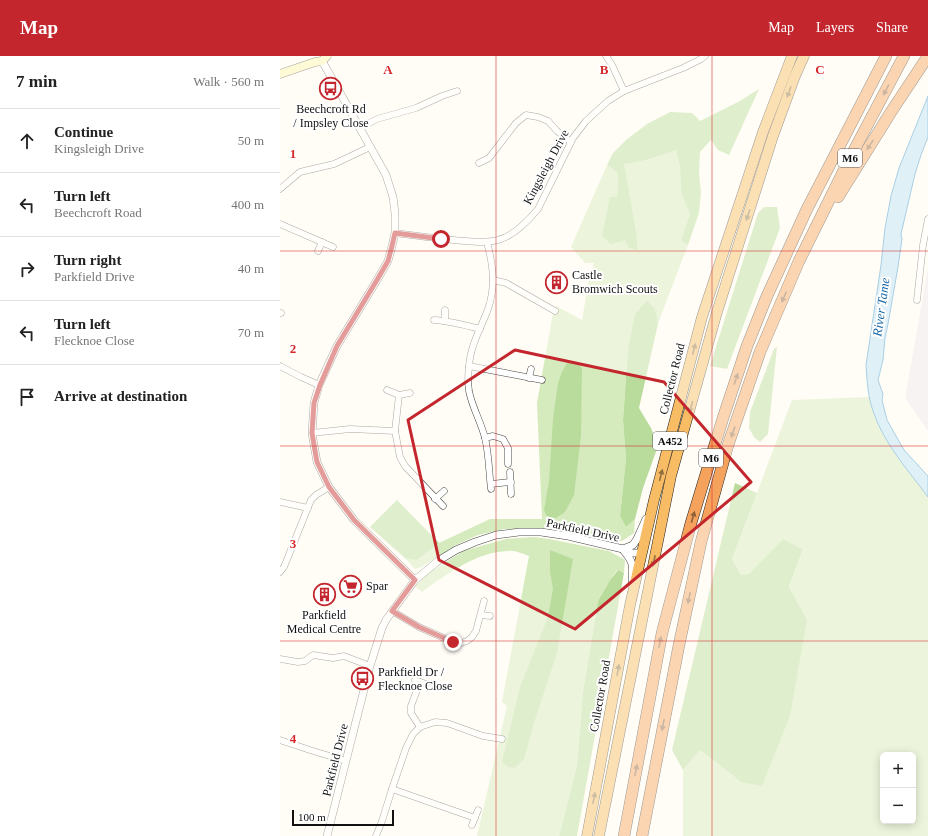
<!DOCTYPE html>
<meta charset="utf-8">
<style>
:root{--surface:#fff;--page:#f6f6f6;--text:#222;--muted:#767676;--line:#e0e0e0;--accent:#c4262e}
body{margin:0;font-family:"Times New Roman",serif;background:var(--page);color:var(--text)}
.controls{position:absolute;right:12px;bottom:12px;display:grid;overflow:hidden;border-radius:6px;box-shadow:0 2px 10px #0003}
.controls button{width:36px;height:36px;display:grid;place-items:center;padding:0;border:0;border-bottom:1px solid var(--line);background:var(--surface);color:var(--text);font:20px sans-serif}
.scale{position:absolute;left:12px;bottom:10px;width:102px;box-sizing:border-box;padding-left:4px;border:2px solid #111;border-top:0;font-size:11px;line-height:14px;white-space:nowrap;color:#111;-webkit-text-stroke:3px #fff;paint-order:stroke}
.stop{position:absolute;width:12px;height:12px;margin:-9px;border:3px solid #c4262e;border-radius:50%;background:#fff}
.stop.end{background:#c4262e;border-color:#fff;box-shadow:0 1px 4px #0008}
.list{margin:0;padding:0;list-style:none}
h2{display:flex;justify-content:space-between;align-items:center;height:52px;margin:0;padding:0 16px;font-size:17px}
h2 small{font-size:13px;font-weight:400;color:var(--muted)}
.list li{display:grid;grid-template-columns:26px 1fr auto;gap:12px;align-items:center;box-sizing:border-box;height:64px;padding:0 16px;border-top:1px solid var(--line)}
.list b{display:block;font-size:15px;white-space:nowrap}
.list p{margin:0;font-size:13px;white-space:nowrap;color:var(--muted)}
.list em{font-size:13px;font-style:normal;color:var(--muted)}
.icon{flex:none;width:22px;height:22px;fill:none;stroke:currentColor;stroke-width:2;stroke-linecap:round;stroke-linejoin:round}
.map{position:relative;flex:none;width:648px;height:780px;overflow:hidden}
header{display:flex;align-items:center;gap:24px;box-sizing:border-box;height:56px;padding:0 20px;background:var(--accent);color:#fff}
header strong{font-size:19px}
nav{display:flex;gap:22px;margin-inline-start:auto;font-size:14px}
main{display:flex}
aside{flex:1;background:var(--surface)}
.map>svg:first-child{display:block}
.industrial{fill:#eee6ef}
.green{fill:#d5ebbd;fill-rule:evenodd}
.forest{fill:#b9dc9c}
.water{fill:#b9e0f7;stroke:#3f96cf}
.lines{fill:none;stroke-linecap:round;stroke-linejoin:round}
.minor-casing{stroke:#444;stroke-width:7}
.tertiary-casing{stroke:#444;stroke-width:8}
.secondary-casing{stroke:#333;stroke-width:9}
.trunk-casing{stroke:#222;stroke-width:11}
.motorway-casing{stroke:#222;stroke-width:12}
.minor{stroke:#fff;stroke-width:6}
.tertiary{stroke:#fff;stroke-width:7}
.secondary{stroke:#fff6b0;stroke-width:8}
.trunk{stroke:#f7bc64;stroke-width:10}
.motorway{stroke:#f5a25d;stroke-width:11}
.oneway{fill:#8e613b}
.oneway2{fill:#906f3f}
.route{stroke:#c4262e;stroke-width:5}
.marked{fill:none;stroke:#c4262e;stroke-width:3;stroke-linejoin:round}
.grid{fill:none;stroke:#d62828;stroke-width:1;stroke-opacity:0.55}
.labels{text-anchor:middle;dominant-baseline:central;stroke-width:4;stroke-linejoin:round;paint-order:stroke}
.shield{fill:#fff;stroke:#585858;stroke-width:1}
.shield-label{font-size:11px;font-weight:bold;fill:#111}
.poi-label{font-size:12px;fill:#111;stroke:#fff;text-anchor:start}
.street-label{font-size:12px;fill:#111;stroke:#fff}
.water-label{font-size:13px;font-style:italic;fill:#1768a6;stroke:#fff}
.grid-label{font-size:13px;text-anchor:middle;font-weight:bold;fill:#d62828;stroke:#fff;stroke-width:4;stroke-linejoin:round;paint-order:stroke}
</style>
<header>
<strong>Map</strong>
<nav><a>Map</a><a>Layers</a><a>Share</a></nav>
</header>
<main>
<aside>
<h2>7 min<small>Walk · 560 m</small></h2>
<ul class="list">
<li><svg class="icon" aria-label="ahead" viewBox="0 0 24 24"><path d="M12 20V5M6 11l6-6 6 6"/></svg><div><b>Continue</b><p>Kingsleigh Drive</p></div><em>50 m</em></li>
<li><svg class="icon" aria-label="left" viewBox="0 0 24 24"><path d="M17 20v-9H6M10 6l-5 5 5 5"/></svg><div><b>Turn left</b><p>Beechcroft Road</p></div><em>400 m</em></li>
<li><svg class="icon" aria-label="right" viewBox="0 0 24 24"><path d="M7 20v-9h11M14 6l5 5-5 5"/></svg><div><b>Turn right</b><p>Parkfield Drive</p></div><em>40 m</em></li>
<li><svg class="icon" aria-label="left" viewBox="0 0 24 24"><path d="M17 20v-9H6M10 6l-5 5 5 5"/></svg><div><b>Turn left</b><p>Flecknoe Close</p></div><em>70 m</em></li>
<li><svg class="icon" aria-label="arrive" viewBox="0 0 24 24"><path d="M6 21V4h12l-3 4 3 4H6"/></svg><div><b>Arrive at destination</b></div></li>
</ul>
</aside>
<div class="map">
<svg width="648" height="780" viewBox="0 0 648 780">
<rect width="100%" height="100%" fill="#fffdf5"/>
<polygon class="industrial" points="648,212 648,375 625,342"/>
<g class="green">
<polygon points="396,93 400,111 401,137 410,158 401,184 408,189 377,270 375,253 348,293 343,364 346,403 340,460 346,471 355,463 354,477 342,485 323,483 265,472 224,473 198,479 176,489 141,511 135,513 126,503 137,504 159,487 210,463 262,463 257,347 273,257 276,250 302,264 309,223 314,207 305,207 291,191 327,109 338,117 337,141 345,183 358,194 356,175 343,108 367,104"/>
<path d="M589,341C598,382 624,408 648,441V780H403V714L420,694L461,726L527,564L509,532L523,493L503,483L469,518L461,519L452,503L512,344ZM603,699H633V765H603Z"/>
<path d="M254,481L269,483L329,495L345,504L344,517L337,514L330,524L318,545L303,636L297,709L279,780H197L227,650L222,646L249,500C243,498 235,494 228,495C196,496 167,518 142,536L135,530L149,517L183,495L226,483Z"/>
</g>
<g class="forest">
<polygon points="479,33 449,99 438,94 431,84 420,96 419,118 421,136 419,157 408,189 401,184 410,158 401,137 400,111 396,94 367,104 344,108 356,175 358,194 349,192 345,184 331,188 322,180 330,141 337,141 338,117 327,109 333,97 346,84 367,68 390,56 412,57 420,65 458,46"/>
<polygon points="484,151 497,151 500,172 447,313 430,310 478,157"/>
<polygon points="367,245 375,253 378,268 359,352 371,372 378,390 363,432 355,463 346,471 340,460 346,403 343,364 348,293 355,258"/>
<polygon points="497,291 488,378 480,386 474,381 469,372 470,356 494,293"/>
<polygon points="292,305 296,305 302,312 301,380 294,439 285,456 276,462 267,461 264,454 269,425 273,363 278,327 282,316 287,307"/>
<polygon points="455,427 477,437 452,503 461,519 469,518 503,483 523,493 509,531 527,564 510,660 482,730 461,726 420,694 403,714 392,694"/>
<polygon points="117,444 159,487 137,504 126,503 90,471"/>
<polygon points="270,494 293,503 277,597 254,667 244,703 235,712 228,711 222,706 240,631 268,561 273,533 270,515"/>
<polygon points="338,514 344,517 297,780 279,780 297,709 303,636 318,545 330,524"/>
</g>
<path class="water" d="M648,40V81L641,99L635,118L621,178L622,183L618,211L608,268L605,282L603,304L598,324L603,338L602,344L607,364L624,394L648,420V441C628,414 604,388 593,355C588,341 587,325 586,309L601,209L605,172L611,140L619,112Z"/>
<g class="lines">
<defs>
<g id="minor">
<polyline points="326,0 332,9 344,35"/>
<polyline points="80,72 97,63 136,52 162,40 177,35"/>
<polyline points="199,107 209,102 236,67 246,59 258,61 268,65 277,75 291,86"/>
<polyline points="0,133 20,116 54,108 90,91"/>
<polyline points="0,168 53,191"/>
<path d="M115,177C138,180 161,183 184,185C196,186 207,187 218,184C234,180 248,165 258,153L293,82L306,65L328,45L344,35L403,12L421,3L425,0"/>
<path d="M207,186C213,209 216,230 208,253C201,272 190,290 189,311C188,318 188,328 189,335C192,351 201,366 205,382C209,398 209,417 211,433"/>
<polyline points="38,195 42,186"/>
<polyline points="213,224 226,227 275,255"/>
<polyline points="637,244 643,189 648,163"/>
<polyline points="0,257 1,257"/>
<path d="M154,264C170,265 185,269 200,273"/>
<polyline points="165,265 165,254"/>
<polyline points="0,310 21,321 39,329"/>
<polyline points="189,310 262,324"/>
<polyline points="249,322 251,313"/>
<polyline points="107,334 119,339 130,337"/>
<polyline points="119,339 115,375 120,401 125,410 163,450"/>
<polyline points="32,377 70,373 115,375"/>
<polyline points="205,382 213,380 223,383 228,392 228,408"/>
<polyline points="230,416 231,438"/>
<polyline points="211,428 231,426"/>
<polyline points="155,443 164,435"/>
<polyline points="0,446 28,452"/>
<polyline points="0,516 4,511 31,444 36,439 49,431"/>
<polyline points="112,555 139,571 173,586 181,587 187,585 192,581 196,575 204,545"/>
<polyline points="201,559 210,560"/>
<polyline points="0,603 18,606 25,605 33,599 53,602 64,600 90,610"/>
<polyline points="135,624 146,628"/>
<polyline points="140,626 131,650 131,657 140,671"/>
<polyline points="0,684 30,694 66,705"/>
<polyline points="112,733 195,762"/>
<polyline points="192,769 198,754"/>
<polyline points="96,780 102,765 112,733 126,692 133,678 140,671 155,666 167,667 203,680 222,683"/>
</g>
<g id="tertiary">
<polyline points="42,5 54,26 106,119 113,141 115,157 115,177 112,190 108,205 97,224 57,290 39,329 34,347 32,377 34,389 37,406 49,431 74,464 135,524"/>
<polyline points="343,493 353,489 357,483 366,463"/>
<path d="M344,495C354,507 353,510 352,524"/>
<polyline points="47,780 90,610 102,572 106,564 135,524 158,505 176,494 195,486 216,479 239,476 261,476 288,480 343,493 352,497 362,497"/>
</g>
<polyline id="secondary" points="0,18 35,6 42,5 47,0"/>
<g id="trunk">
<polyline points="307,780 350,549 374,444 422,261 483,76 512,0"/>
<polyline points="319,780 391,420 437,256 493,80 515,20 524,0"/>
</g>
<g id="motorway">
<polyline points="558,141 611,56 648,0"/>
<polyline points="344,780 382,577 411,467 443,362 467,290 487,240 527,153 606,0"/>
<polyline points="362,780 399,589 421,486 448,389 480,296 519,205 572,98 624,0"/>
</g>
</defs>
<use href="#minor" class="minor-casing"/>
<use href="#tertiary" class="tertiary-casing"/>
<use href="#secondary" class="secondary-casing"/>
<use href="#trunk" class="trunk-casing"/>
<use href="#motorway" class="motorway-casing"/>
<use href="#minor" class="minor"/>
<use href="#tertiary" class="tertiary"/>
<use href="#secondary" class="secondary"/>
<use href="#trunk" class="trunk"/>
<use href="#motorway" class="motorway"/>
</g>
<defs><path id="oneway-solid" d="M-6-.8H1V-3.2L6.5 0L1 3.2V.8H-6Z"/></defs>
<g class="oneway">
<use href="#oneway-solid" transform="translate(606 34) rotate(118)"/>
<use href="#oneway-solid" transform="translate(590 89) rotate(123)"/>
<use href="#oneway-solid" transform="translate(504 241) rotate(114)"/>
<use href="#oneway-solid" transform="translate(456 323) rotate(-71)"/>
<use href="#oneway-solid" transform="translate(453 376) rotate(109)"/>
<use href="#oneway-solid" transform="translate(413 461) rotate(-74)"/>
<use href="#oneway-solid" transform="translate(409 542) rotate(102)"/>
<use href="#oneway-solid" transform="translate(380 586) rotate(-79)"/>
<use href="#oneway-solid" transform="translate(383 669) rotate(101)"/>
<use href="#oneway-solid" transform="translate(356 714) rotate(-79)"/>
</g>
<g class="oneway2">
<use href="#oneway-solid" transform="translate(509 36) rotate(110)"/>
<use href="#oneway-solid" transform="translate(468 159) rotate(108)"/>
<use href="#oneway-solid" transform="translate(414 293) rotate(-76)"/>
<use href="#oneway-solid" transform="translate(411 351) rotate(106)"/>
<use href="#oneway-solid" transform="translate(381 419) rotate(-76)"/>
<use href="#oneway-solid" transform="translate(374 505) rotate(101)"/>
<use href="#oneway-solid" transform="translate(338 614) rotate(-80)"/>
<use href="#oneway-solid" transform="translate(314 742) rotate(-79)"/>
</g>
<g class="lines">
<polyline class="route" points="161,183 115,177 112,190 108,205 97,224 57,290 40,329 34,347 32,377 34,389 37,406 49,431 74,464 135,524 112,555 139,571 173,586"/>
</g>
<path d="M0 0H648V780H0ZM235,294L384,326L471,426L295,573L159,504L128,364Z" fill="#fffdf5" fill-opacity=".55" fill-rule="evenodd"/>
<path class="marked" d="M235,294L384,326L471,426L295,573L159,504L128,364Z"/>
<path class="grid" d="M216,0V780M432,0V780M0,195H648M0,390H648M0,585H648"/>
<defs>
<symbol id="bus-ring" viewBox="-11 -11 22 22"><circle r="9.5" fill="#fff" stroke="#c4262e" stroke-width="1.5"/><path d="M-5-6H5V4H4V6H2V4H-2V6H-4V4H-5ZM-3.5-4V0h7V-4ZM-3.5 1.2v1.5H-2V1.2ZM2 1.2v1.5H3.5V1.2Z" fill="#c4262e"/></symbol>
<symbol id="building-ring" viewBox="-11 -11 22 22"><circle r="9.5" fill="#fff" stroke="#c4262e" stroke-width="1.5"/><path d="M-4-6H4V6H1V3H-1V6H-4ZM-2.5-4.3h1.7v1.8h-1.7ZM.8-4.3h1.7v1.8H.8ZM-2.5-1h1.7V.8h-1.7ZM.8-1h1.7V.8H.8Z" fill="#c4262e"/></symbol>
<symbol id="supermarket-ring" viewBox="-11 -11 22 22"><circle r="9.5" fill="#fff" stroke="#c4262e" stroke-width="1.5"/><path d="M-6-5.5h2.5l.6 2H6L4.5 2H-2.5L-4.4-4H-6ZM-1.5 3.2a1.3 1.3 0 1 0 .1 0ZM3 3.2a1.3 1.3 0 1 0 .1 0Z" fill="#c4262e"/></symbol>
</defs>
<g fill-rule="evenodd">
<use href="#bus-ring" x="38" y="20" width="25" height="25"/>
<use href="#building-ring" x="264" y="214" width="25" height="25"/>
<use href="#supermarket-ring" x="58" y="518" width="25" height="25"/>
<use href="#building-ring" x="32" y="526" width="25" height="25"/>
<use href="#bus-ring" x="70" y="610" width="25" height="25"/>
</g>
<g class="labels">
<g class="shield">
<rect x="558" y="93" width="24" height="18" rx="3"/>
<rect x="373" y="376" width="34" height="18" rx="3"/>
<rect x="419" y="393" width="24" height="18" rx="3"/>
</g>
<g class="shield-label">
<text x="570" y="102">M6</text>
<text x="390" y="385">A452</text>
<text x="431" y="402">M6</text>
</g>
<g class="poi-label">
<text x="51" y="53" text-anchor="middle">Beechcroft Rd<tspan x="51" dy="14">/ Impsley Close</tspan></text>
<text x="292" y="219">Castle<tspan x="292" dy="14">Bromwich Scouts</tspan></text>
<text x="86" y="530">Spar</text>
<text x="44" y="559" text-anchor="middle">Parkfield<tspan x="44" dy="14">Medical Centre</tspan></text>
<text x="98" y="616">Parkfield Dr /<tspan x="98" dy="14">Flecknoe Close</tspan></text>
</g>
<g class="street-label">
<text transform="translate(266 111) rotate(-62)">Kingsleigh Drive</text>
<text transform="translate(392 323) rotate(-76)">Collector Road</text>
<text transform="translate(303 474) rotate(12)">Parkfield Drive</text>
<text transform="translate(320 640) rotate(-80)">Collector Road</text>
<text transform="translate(55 704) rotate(-76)">Parkfield Drive</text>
</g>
<g class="water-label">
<text transform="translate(601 251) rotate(-82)">River Tame</text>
</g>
</g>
<g class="grid-label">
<text x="108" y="18">A</text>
<text x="324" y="18">B</text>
<text x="540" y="18">C</text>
<text x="13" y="102">1</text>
<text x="13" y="297">2</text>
<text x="13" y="492">3</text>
<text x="13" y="687">4</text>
</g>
</svg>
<div class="controls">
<button>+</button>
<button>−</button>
</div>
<div class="scale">100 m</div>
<div class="stop" style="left:161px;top:183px"></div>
<div class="stop end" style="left:173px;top:586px"></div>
</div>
</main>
